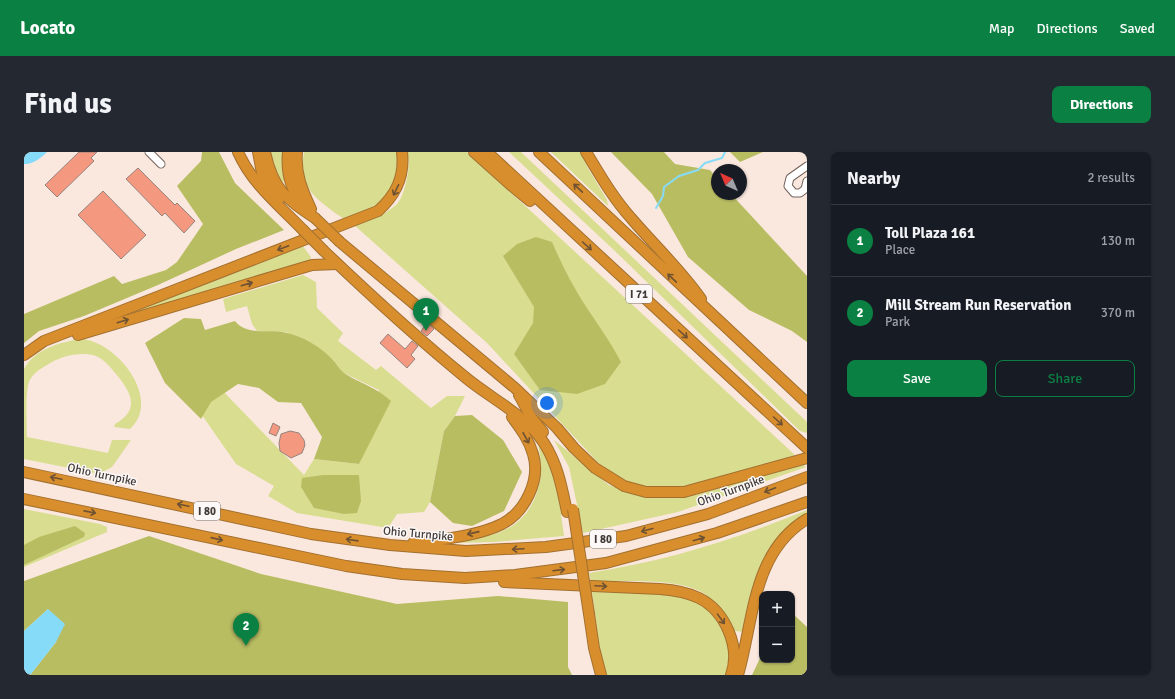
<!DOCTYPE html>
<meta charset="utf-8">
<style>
:root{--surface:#171b24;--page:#242831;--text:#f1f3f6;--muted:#9ea1a6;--line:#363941;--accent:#0b8043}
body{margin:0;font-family:Signika,sans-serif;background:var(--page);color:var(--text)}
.controls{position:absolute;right:12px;bottom:12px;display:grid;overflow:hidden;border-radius:8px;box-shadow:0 1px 3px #0004}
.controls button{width:36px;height:36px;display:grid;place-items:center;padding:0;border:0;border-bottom:1px solid var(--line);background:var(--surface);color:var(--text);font:20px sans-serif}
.compass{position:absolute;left:687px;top:12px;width:36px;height:36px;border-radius:50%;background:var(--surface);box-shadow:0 1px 3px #0004;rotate:316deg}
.you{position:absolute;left:523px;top:251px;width:14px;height:14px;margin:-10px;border:3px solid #fff;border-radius:50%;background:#1a73e8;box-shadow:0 0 0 6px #1a73e833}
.badge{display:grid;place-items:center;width:26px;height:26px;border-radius:50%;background:var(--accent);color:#fff;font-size:13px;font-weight:700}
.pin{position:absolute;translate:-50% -33px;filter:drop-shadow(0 1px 2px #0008)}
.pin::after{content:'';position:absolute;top:21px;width:14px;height:12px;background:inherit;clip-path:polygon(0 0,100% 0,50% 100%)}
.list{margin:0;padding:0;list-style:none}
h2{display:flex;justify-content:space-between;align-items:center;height:52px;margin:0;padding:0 16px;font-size:17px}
h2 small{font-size:13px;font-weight:400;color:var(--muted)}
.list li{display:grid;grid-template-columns:26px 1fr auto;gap:12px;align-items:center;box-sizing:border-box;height:72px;padding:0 16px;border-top:1px solid var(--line)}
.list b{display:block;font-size:15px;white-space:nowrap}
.list p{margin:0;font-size:13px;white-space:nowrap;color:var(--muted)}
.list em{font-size:13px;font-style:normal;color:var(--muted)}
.actions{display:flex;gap:8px;padding:12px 16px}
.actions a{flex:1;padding:9px 0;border:1px solid var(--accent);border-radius:8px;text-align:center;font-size:14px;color:var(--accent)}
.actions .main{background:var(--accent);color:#fff}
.map{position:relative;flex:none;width:783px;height:523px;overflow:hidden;border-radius:8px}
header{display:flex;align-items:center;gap:24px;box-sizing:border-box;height:56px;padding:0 20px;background:var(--accent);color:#fff}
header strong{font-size:19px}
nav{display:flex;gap:22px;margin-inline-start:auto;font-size:14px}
.intro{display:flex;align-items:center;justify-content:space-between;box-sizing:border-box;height:96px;padding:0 24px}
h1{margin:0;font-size:28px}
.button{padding:10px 18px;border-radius:8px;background:var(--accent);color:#fff;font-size:14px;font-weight:700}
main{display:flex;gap:24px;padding:0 24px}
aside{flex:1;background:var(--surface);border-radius:8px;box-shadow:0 1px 3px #0004}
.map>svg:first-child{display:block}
.green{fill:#d9dd90}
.forest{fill:#b9bd62}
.water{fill:#86dbf9}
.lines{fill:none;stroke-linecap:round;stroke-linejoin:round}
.stream{stroke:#86dbf9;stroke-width:2}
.building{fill:#f49980;stroke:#95837e}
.minor-casing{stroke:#72625b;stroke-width:9}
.highway-casing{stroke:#a37030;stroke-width:12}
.minor{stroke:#fff;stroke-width:7}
.highway{stroke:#d88e2c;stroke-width:10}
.highway-bridge-casing{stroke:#a37030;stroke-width:12;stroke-linecap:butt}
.highway-bridge{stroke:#d88e2c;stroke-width:10}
.oneway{stroke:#6e5233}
.labels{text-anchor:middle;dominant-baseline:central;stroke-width:3;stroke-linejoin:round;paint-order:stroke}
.shield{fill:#fcf8f7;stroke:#787270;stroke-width:1}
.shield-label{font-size:11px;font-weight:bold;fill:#403936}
.street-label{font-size:12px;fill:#403936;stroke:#fcf8f7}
</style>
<header>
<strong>Locato</strong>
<nav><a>Map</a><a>Directions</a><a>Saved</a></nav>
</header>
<div class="intro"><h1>Find us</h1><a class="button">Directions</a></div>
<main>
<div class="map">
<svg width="783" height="523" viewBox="0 0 783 523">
<rect width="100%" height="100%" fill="#fae8df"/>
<g class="green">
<polygon points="246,0 262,0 263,27 257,31 249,15"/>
<path d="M280,0H375L377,7L370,37L355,53L320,67C293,48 273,36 280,0Z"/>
<path d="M383,0H443L771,303C725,317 651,347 604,332C596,329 587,322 580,317L463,191L330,73C345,69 360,63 372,53C381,45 388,11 383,0Z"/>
<polygon points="485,0 497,0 783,270 783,281 776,279 592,100"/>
<polygon points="527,0 557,0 564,16 583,48 584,54"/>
<polygon points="278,93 287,105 286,108 281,110 109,162 107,159"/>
<polygon points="279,123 292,130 293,156 319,181 314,189 352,218 357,214 407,256 423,244 441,244 431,264 420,279 406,350 400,360 373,362 364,376 273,361 244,344 250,334 212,312 148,220 164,203 280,323 290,307 335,312 355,238 318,220 309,208 262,180 233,179 228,172 223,154 202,160 199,147"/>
<path d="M57,187C93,189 139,248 106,277L90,275L91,272C117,258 107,240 92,222C87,216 80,207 72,204C57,199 36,204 23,213C16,217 8,222 5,230C1,242 3,271 3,285L84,301L88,288H107L88,315L75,322L0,307V217C11,197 36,190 57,187Z"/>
<polygon points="530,288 585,333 620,344 642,346 672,343 778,312 782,315 654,360 559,381 545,315"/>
<path d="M514,293C531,311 534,338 539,361L537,362L540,384L470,390L432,391C450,386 475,384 491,372C515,354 521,321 514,293Z"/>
<polygon points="0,357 76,372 83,375 83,380 0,415"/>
<path d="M783,358V364L763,376L740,408L720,480L711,479C703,466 694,452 682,443C658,425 597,430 567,429L565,421C643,409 710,388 783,358Z"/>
<path d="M568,440C612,440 686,430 702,484C706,498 706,510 702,523H582L577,506Z"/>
</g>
<g class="forest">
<polygon points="178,0 195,0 211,31 260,78 212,97 134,133 60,164 15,179 0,191 0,162 90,124 98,132 142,118 153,110 179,72 153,34 177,9"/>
<polygon points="587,0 640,0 651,12 686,18 693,26 693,42 707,42 783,124 783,190 768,179 725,158 664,105 628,42"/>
<polygon points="706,0 739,0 716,10"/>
<path d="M512,85L528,90C537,111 547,131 559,150C572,170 586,189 597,210L581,232L553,242L516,238L490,202L509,171L510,155L479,104L493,92Z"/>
<path d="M160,166L177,167L181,178L211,169C224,185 246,176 263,181C280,185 295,194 308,207C312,211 315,217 320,221C337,232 350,234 367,249L335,312L290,307L298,285L277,251L254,250L235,236L214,232L187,250L177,267L141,231L121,191Z"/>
<polygon points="448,263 479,288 498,320 480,359 448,374 429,371 406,350 420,279 431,264"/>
<polygon points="299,323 335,323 337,349 333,361 320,362 290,356 277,335 278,326"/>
<polygon points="51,374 61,381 60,385 0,413 0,393 15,385"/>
<polygon points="125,384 237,422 373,452 474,444 544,450 544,515 548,523 6,523 32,490 24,457 0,479 0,429"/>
<polygon points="768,461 783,475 783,523 728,523 738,502 738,508 768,508"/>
</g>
<g class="water">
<path d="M0,0H23C17,6 8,13 0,12Z"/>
<polygon points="24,457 41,472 32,490 7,522 0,523 0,479"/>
</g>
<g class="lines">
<polyline class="stream" points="632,56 639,44 640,35 655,24 674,18 681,11 698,6 701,0"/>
</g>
<g class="building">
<polygon points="55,0 73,0 67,6 70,9 33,45 21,33"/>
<polygon points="114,16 151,53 153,51 171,69 160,81 141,61 138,64 102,27"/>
<polygon points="79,39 122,83 97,107 54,63"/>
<polygon points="403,171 410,177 403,184 397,179"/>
<polygon points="364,182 381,197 388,189 394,194 387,203 391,207 383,216 356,191"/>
<polygon points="249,271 256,275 252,284 245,281"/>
<polygon points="266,279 275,281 280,288 281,293 278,301 267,306 256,299 255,291 257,282"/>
</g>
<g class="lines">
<defs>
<g id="minor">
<polyline points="125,0 137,12"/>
<polyline points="783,14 766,26 764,34 770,41 776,41 781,37 783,29"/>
</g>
<g id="highway">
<path d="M214,0C228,32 256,54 279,78"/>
<polyline points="234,0 238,21 255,47"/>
<path d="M241,0C249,37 261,46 291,66"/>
<path d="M264,0C262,20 267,39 280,54"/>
<path d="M273,0C271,21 278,38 287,57"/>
<polyline points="450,0 488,34 506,49"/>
<polyline points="463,0 783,296"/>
<polyline points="515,0 783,251"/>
<path d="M562,0C576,23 589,46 607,66C630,93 657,118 677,147"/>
<polyline points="316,90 491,236 533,276 550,296 571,316 600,334 622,340 660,340 783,306"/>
<path d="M300,99C346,143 393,186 441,225C466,246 502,263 520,291C534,313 538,336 543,360"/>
<polyline points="54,183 288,113 313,112"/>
<path d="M0,203L20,189L354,59C372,43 381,25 378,0"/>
<polyline points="495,243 507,265 519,280"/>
<polyline points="0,320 287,382 366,393 442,399 522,395 602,384 684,362 783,325"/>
<polyline points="0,347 322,414 378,422 441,426 491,423 582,411 693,381 783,350"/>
<path d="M389,391C418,387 451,385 478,372C501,360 517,328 509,302C505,288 497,277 488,265"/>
<path d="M480,430L636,437C649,438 663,440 675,446C701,459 717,495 707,523"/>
<polyline points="565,462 570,496 577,523"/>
<path d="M714,523C730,468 728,400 783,367"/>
</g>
</defs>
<use href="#minor" class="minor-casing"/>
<use href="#highway" class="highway-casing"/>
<use href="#minor" class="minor"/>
<use href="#highway" class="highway"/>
<defs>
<g id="highway-bridge">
<polyline points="291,66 316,90"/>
<polyline points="279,78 300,99"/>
<polyline points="549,357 565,462"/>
</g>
</defs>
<use href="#highway-bridge" class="highway-bridge-casing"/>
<use href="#highway-bridge" class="highway-bridge"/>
</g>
<defs><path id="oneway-shaft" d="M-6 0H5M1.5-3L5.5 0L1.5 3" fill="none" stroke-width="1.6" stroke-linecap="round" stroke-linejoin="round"/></defs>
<g class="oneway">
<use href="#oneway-shaft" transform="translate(554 36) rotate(-137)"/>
<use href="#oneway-shaft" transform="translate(372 38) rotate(116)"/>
<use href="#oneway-shaft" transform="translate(563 94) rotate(42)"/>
<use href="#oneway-shaft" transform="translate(259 96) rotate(159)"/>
<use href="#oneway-shaft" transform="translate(648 126) rotate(-137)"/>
<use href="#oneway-shaft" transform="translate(223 132) rotate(-16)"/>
<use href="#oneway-shaft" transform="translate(99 169) rotate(-17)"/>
<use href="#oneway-shaft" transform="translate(659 182) rotate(42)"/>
<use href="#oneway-shaft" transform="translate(754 269) rotate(42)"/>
<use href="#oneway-shaft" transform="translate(502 286) rotate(61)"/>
<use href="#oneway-shaft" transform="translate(32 326) rotate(-168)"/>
<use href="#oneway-shaft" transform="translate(746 338) rotate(159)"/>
<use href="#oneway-shaft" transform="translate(159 353) rotate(-168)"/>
<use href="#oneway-shaft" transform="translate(66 360) rotate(11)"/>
<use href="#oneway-shaft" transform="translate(623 378) rotate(165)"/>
<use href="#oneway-shaft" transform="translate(449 381) rotate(167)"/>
<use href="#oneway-shaft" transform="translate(193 387) rotate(13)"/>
<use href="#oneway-shaft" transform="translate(675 387) rotate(-16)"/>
<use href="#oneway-shaft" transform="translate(328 388) rotate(-172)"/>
<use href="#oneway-shaft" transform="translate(494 397) rotate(177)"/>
<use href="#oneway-shaft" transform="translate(535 418) rotate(-7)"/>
<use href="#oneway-shaft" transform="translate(577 434) rotate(3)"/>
<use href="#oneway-shaft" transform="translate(697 467) rotate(54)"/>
</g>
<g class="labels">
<g class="shield">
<rect x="602" y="133" width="26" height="18" rx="3"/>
<rect x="170" y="350" width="26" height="18" rx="3"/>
<rect x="566" y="378" width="26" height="18" rx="3"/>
</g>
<g class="shield-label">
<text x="615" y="142">I 71</text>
<text x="183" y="359">I 80</text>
<text x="579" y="387">I 80</text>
</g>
<g class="street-label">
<text transform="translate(78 323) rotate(12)">Ohio Turnpike</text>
<text transform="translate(707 339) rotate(-20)">Ohio Turnpike</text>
<text transform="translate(394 382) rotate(5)">Ohio Turnpike</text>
</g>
</g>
</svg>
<div class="controls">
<button>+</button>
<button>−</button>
</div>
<svg class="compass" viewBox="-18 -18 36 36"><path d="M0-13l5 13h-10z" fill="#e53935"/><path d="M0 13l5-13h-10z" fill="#9ea1a6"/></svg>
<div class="you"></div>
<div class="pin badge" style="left:402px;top:179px">1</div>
<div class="pin badge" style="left:222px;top:494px">2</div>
</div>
<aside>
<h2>Nearby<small>2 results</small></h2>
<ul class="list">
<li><span class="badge">1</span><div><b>Toll Plaza 161</b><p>Place</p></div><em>130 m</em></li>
<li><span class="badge">2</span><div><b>Mill Stream Run Reservation</b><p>Park</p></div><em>370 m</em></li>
</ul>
<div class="actions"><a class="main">Save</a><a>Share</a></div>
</aside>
</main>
